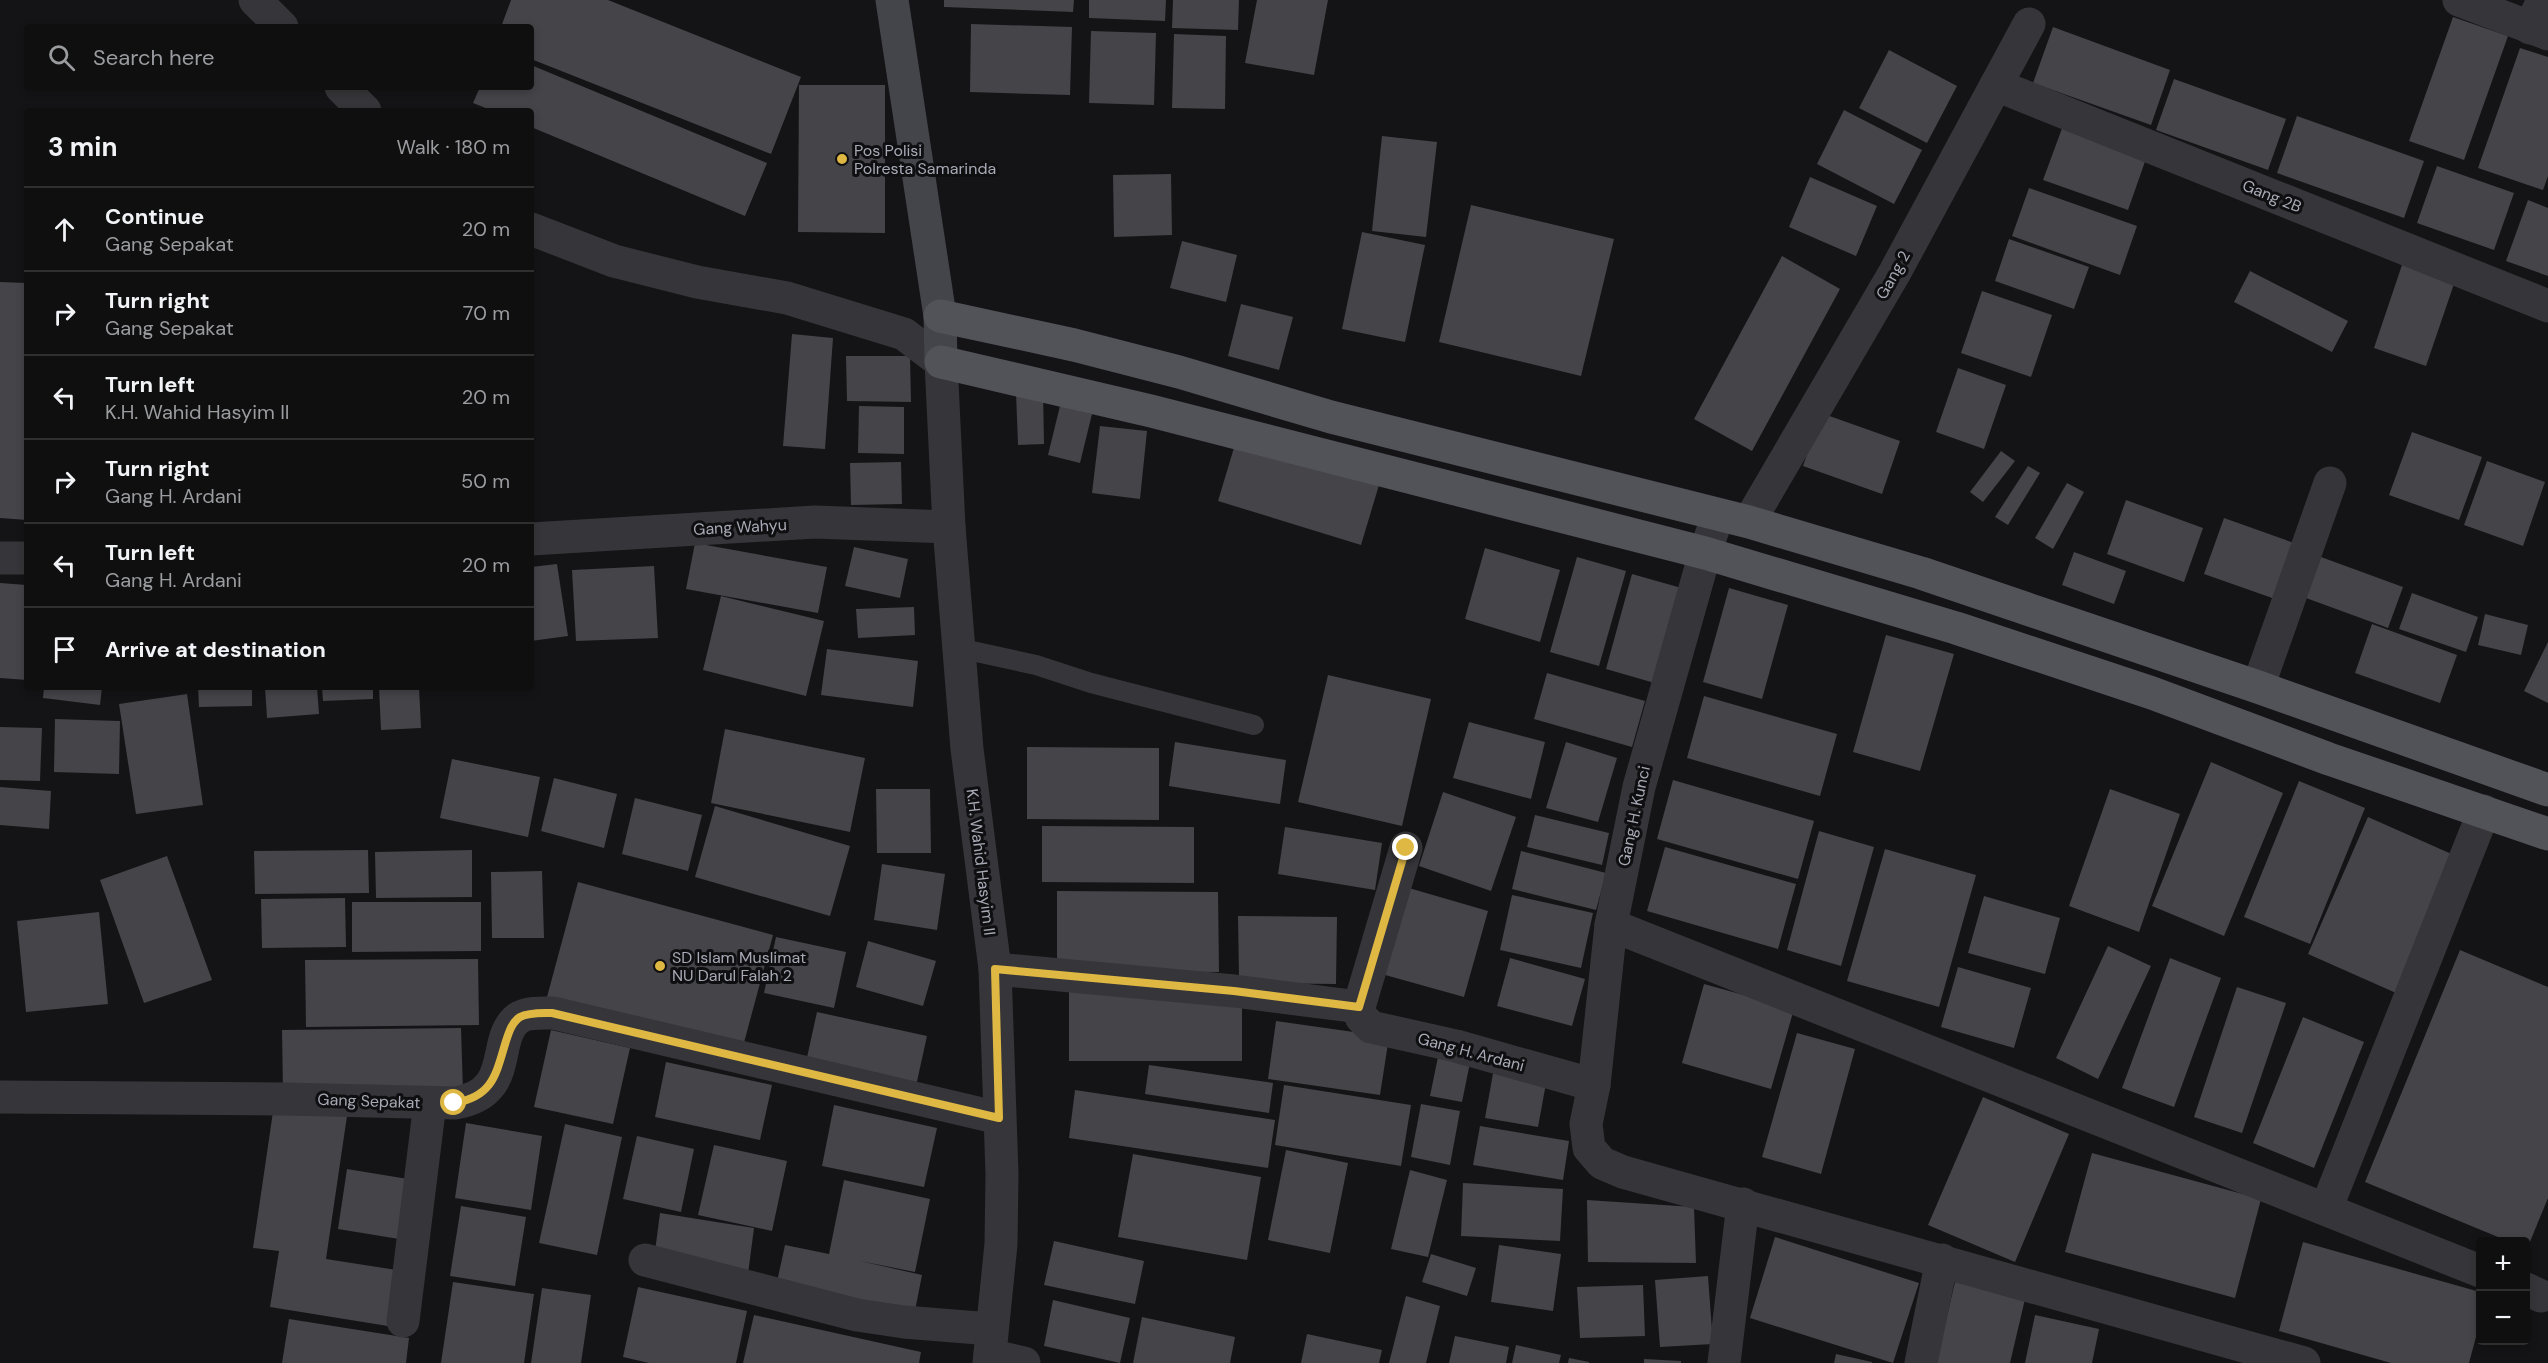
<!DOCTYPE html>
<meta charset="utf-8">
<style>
:root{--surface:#0f0f10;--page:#1d1d1e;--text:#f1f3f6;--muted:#9b9c9f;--line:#2f2f30}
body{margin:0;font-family:"DM Sans",sans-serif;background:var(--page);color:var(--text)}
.controls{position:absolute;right:18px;bottom:18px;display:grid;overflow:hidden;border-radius:6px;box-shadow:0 3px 9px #0003}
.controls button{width:54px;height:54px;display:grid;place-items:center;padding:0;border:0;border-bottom:2px solid var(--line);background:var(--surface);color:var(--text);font:30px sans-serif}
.stop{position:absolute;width:18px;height:18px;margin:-14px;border:4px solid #dfb843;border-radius:50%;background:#fff}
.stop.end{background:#dfb843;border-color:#fff;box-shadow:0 2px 6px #0008}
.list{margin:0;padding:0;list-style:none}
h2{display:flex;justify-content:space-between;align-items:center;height:78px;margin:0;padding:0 24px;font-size:26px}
h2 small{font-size:20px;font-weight:400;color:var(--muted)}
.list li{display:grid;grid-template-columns:39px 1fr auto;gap:18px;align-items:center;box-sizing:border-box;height:84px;padding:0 24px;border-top:2px solid var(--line)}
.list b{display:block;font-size:22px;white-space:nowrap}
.list p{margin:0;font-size:20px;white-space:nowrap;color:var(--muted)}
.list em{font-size:20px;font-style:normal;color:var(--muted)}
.icon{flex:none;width:33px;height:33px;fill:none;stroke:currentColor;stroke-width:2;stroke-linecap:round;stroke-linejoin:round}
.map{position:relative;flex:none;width:2548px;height:1363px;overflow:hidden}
.search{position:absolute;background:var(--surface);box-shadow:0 3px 9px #0003;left:24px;top:24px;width:510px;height:66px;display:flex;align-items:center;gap:15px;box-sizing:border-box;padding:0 21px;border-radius:6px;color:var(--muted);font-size:22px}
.panel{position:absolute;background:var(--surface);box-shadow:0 3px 9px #0003;left:24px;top:108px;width:510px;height:582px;border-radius:6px}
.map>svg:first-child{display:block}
.building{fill:#444449}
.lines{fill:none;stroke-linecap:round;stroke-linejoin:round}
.service{stroke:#36363a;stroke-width:20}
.minor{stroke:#36363a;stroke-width:33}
.tertiary{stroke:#36363a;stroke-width:33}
.secondary{stroke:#44454a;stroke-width:33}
.primary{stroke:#525359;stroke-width:33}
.route{stroke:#dfb843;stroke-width:8}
.poi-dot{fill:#dfb843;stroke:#0f0f11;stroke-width:2}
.labels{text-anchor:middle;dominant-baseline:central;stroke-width:6;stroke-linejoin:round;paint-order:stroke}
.poi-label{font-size:16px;fill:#a7aab5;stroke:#0f0f11;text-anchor:start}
.street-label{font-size:16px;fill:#a7aab5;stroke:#0f0f11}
</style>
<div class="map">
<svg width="2548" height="1363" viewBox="0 0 2548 1363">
<rect width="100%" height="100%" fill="#141416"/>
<g class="building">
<polygon points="511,0 608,0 801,77 771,154 531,59 531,27 501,27"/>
<polygon points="944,0 1074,0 1073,12 944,7"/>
<polygon points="1089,0 1166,0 1165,21 1089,18"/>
<polygon points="1173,0 1239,0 1238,30 1172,28"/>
<polygon points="1257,0 1328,0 1314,75 1245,63"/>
<polygon points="2453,17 2508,36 2464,160 2409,141"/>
<polygon points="971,24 1072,27 1070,95 970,92"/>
<polygon points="2053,27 2170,70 2151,125 2033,83"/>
<polygon points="1091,31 1156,33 1154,105 1089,103"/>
<polygon points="1174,34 1226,36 1225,109 1172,108"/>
<polygon points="2520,48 2548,57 2548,176 2543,190 2478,168"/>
<polygon points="1889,50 1957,86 1927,143 1859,108"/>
<polygon points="531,65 767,163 745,216 531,127 531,111 493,111 473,103 480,87 531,87"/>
<polygon points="2174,79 2286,119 2268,170 2156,130"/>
<polygon points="799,85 885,85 885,233 798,232"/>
<polygon points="1844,110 1922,150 1894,204 1817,164"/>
<polygon points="2297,116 2424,161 2404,218 2277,173"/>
<polygon points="2064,123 2148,153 2128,210 2043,180"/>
<polygon points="1382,136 1437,142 1426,237 1372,231"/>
<polygon points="2437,166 2514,193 2494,250 2417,223"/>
<polygon points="1171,174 1172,235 1114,237 1113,175"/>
<polygon points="1810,177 1877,206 1856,256 1789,227"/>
<polygon points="2029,188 2137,226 2120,275 2012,236"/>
<polygon points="2528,200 2548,208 2548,276 2506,261"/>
<polygon points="1471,205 1614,239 1581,376 1439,342"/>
<polygon points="1362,232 1425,245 1405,342 1342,329"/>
<polygon points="2009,239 2089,267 2074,309 1995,281"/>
<polygon points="1182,241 1237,255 1226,302 1170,288"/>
<polygon points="1782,256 1840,289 1752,451 1694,419"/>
<polygon points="2404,259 2456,278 2426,366 2374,348"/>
<polygon points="2250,271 2348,321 2332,352 2234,302"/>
<polygon points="0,282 27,283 27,520 0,518"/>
<polygon points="1982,291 2052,315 2031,377 1961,353"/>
<polygon points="1241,304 1293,317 1279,370 1228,356"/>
<polygon points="792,334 833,338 825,449 783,446"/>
<polygon points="846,356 910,356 911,402 847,401"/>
<polygon points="1958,368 2006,385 1984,449 1936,432"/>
<polygon points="1043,391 1044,444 1018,445 1016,392"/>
<polygon points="859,406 904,407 904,454 858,453"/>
<polygon points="1060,406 1092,414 1080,463 1048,455"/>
<polygon points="1821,413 1900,441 1882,494 1803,466"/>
<polygon points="1100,426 1147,431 1140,499 1092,493"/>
<polygon points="2412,432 2482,457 2459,520 2389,495"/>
<polygon points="1236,441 1379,485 1361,545 1218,501"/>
<polygon points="2001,451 2015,461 1983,502 1970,492"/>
<polygon points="2487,461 2545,482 2523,546 2464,525"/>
<polygon points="901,462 902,504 851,505 850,463"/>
<polygon points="2028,466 2040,473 2008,525 1995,517"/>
<polygon points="2067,483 2084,492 2053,549 2035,538"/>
<polygon points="2126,500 2203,528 2184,582 2107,554"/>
<polygon points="2224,518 2294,543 2275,599 2204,574"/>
<polygon points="695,543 827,567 818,613 686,589"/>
<polygon points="854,547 908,559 900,598 845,586"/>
<polygon points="1485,548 1560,570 1540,642 1465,619"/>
<polygon points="2074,552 2126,571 2114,604 2062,585"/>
<polygon points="1577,557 1626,571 1599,666 1550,652"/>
<polygon points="2321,557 2403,587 2388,628 2306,598"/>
<polygon points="557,564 568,636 531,641 531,567"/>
<polygon points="654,566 658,638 576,641 572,570"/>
<polygon points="1632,574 1685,589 1658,684 1606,669"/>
<polygon points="0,583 27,585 27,680 0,678"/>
<polygon points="1729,588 1788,605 1762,699 1703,682"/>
<polygon points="2412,593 2478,617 2466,652 2399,629"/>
<polygon points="721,596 824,621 806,696 703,670"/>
<polygon points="914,607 915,635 858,638 856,609"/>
<polygon points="2485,614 2528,625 2521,655 2478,645"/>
<polygon points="2372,624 2457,655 2440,703 2355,673"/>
<polygon points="1886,635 1954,654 1920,771 1853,752"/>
<polygon points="2548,642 2548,703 2524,691"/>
<polygon points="827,649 918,661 913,707 821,695"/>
<polygon points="1547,673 1645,701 1632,747 1534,719"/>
<polygon points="1328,675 1431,699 1402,826 1298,802"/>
<polygon points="44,687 102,687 100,705 43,698"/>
<polygon points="198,687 252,687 252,706 199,707"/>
<polygon points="265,687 317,687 319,714 267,718"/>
<polygon points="322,687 373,687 373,699 323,701"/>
<polygon points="379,687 419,687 421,728 381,730"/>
<polygon points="187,694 203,805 136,814 119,704"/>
<polygon points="1704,696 1837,734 1820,796 1687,758"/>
<polygon points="55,719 120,721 119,774 54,772"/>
<polygon points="1469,722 1545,742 1531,799 1453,778"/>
<polygon points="0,727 42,728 40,781 0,780"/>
<polygon points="725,729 865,758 850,832 711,803"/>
<polygon points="1175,742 1286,760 1280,804 1169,786"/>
<polygon points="1566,742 1617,758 1598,822 1546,808"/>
<polygon points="1027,747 1159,748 1159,820 1027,819"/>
<polygon points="452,759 540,777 528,837 440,818"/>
<polygon points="2211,762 2283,793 2224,936 2152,906"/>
<polygon points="554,778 617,794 604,848 541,831"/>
<polygon points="1673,780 1814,821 1798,879 1657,839"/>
<polygon points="2299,781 2365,808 2310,944 2244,917"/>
<polygon points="0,787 51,791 49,829 0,825"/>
<polygon points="876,789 930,789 931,853 877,853"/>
<polygon points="2110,789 2180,814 2139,932 2069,906"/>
<polygon points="1443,792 1516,817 1491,891 1419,866"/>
<polygon points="635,798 702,815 688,871 622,854"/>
<polygon points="715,806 850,846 830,916 695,877"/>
<polygon points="1535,815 1609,833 1602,865 1527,847"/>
<polygon points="2368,817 2456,856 2396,993 2308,954"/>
<polygon points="1042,826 1194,827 1194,883 1042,882"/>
<polygon points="1285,827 1382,843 1375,890 1278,874"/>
<polygon points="1819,831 1874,847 1841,966 1787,950"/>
<polygon points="1665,847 1796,884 1778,949 1647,911"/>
<polygon points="1885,849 1976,875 1939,1007 1847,981"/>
<polygon points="368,850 369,893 255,894 254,851"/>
<polygon points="472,850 472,897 376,898 375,852"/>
<polygon points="1521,851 1606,873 1596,910 1512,889"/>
<polygon points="167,856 212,980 144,1003 100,880"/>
<polygon points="882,864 945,874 937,930 874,920"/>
<polygon points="542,871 544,938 492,938 491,872"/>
<polygon points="578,882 773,935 742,1050 547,997"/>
<polygon points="1402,886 1488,911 1464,997 1378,973"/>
<polygon points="1057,891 1218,892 1219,972 1057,971"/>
<polygon points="1512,895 1593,913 1581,968 1500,950"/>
<polygon points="1984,896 2060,918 2045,974 1968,953"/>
<polygon points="345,898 346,947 262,948 261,899"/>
<polygon points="352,902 481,902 481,951 352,952"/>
<polygon points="99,912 108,1004 26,1012 17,921"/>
<polygon points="1238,916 1337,917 1336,984 1242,983 1242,1061 1069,1061 1069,978 1239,978"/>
<polygon points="776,937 846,952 834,1008 764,993"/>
<polygon points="868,941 936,961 923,1006 856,987"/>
<polygon points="2108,946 2151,966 2098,1079 2056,1058"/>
<polygon points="2460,950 2548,987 2548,1198 2527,1249 2526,1242 2510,1242 2365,1182"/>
<polygon points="1510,958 1585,979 1572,1026 1497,1006"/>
<polygon points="2170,958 2221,978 2174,1107 2122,1088"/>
<polygon points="478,959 479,1025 306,1027 305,960"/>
<polygon points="1958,967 2031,988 2014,1048 1941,1027"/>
<polygon points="1704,984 1794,1009 1771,1089 1682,1063"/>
<polygon points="2237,987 2286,1003 2242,1133 2194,1117"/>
<polygon points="817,1012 927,1036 916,1086 806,1062"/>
<polygon points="2303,1017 2364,1042 2314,1168 2253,1143"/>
<polygon points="1276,1021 1389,1037 1380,1095 1268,1079"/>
<polygon points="461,1028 463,1091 283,1092 282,1030"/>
<polygon points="551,1030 630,1048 613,1124 534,1107"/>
<polygon points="1797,1033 1855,1049 1821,1174 1762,1157"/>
<polygon points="1440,1047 1472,1053 1462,1102 1430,1096"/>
<polygon points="666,1062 772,1085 760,1140 655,1117"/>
<polygon points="1149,1065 1273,1083 1269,1113 1145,1094"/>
<polygon points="1494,1068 1547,1078 1538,1127 1485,1118"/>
<polygon points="1284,1085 1411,1105 1401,1166 1275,1145"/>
<polygon points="1075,1090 1275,1120 1268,1168 1069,1138"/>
<polygon points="1983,1097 2069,1134 2015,1262 1928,1225"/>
<polygon points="1421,1104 1460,1111 1450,1165 1411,1157"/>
<polygon points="274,1105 347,1116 326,1259 403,1271 394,1327 270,1307 279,1251 253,1248"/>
<polygon points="834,1105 937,1128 924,1187 822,1166"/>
<polygon points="466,1123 542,1136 531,1210 455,1198"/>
<polygon points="565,1124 622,1137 597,1255 539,1243"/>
<polygon points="1480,1126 1569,1141 1563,1180 1473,1165"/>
<polygon points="637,1136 694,1149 681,1212 623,1199"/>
<polygon points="714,1145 787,1161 772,1231 698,1215"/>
<polygon points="1286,1150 1348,1163 1330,1253 1268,1240"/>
<polygon points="2092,1153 2261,1199 2235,1298 2065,1252"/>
<polygon points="1133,1154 1261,1177 1247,1260 1118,1237"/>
<polygon points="347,1169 414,1180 405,1240 338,1229"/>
<polygon points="1410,1170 1447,1180 1428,1257 1391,1249"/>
<polygon points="844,1180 930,1199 915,1272 860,1261 922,1275 913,1321 775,1291 785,1245 829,1254"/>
<polygon points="1463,1183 1563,1189 1560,1241 1461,1236"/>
<polygon points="1587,1200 1694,1207 1696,1263 1588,1262"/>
<polygon points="461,1206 526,1217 515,1286 450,1276"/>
<polygon points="660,1213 754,1228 748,1274 654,1259"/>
<polygon points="1775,1237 1919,1283 1893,1363 1750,1318"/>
<polygon points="1054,1241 1144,1261 1135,1304 1044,1285"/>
<polygon points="2303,1242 2480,1292 2480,1322 2469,1363 2391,1363 2279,1331"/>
<polygon points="1499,1245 1561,1254 1553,1311 1491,1302"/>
<polygon points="1431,1254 1476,1268 1467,1296 1422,1282"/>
<polygon points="1708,1276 1713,1344 1660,1347 1655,1280"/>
<polygon points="453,1282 534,1294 524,1363 441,1363"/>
<polygon points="1955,1282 2025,1299 2010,1363 1936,1363"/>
<polygon points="1643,1285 1645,1336 1580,1338 1577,1287"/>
<polygon points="638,1287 747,1311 736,1363 649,1363 623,1357"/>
<polygon points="542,1288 591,1295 581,1363 531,1363"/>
<polygon points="1406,1296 1440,1306 1426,1363 1389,1363"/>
<polygon points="1053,1300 1130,1318 1120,1363 1044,1346"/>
<polygon points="754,1315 921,1352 919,1363 743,1363"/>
<polygon points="2035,1315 2099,1329 2092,1363 2025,1363"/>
<polygon points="1142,1317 1235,1337 1230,1363 1133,1363"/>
<polygon points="289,1319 409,1338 406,1363 282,1363"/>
<polygon points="1307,1334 1382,1350 1379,1363 1301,1363"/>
<polygon points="1455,1336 1509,1347 1506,1363 1449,1363"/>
<polygon points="1516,1345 1561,1355 1559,1363 1512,1363"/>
<polygon points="1836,1354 1872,1362 1872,1363 1834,1363"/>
<polygon points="1569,1358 1589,1362 1589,1363 1568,1363"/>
<polygon points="1644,1359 1681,1361 1681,1363 1644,1363"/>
</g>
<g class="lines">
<polyline class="service" points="958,648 1036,665 1091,683 1254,725"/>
<g class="minor">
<polyline points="255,0 282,27"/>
<polyline points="2459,0 2548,34"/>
<polyline points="2530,28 2543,0"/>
<polyline points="1996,85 2548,306"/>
<polyline points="341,87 365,111"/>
<polyline points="531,229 614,261 697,282 787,298 904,334 941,362"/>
<polyline points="1718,515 1705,553 1639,787 1611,925 1594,1085 1586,1124 1589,1148 1602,1163 1623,1172 2304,1363"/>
<polyline points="1749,522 1895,272 2029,24"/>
<polyline points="531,539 815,522 949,527"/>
<polyline points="0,558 27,558"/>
<polyline points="2258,687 2330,483"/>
<polyline points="1406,848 1359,1007 1361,1017 1371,1027 1456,1046 1594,1085"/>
<polyline points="1611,925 2480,1271"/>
<polyline points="995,969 1234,991 1359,1007"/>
<path d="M0,1097L285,1099L455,1103C518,1093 489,1037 520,1017C529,1012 543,1013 553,1013L999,1118"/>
<polyline points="2326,1209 2484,811"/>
<polyline points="645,1260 857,1315 904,1322 991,1329"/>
<polyline points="2526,1289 2541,1296"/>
<polyline points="403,1321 430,1103"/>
<polyline points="990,1355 1024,1363"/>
<polyline points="1724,1363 1743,1204"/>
<polyline points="1921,1363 1942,1260"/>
</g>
<polyline class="tertiary" points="941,362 949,527 967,749 995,969 1002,1174 1001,1244 989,1363"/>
<polyline class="secondary" points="892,0 940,316 941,362"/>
<g class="primary">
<polyline points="940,316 1074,345 1179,372 1331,417 1749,522 1921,573 2258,687 2548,790"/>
<polyline points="941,362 1151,411 1705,553 1956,628 2152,693 2329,759 2548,834"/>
</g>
</g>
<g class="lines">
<path class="route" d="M454,1103C493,1097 496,1074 506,1041C509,1032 512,1022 520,1017C529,1012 543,1013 552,1013L999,1118L995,969L1234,991L1359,1007L1406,848"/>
</g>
<g class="poi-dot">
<circle cx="842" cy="159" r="6"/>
<circle cx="660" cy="966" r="6"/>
</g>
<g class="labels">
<g class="poi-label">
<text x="854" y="150">Pos Polisi<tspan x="854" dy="18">Polresta Samarinda</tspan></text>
<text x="672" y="957">SD Islam Muslimat<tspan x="672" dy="18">NU Darul Falah 2</tspan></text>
</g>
<g class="street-label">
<text transform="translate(2272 196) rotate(22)">Gang 2B</text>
<text transform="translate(1893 275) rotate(-61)">Gang 2</text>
<text transform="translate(740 527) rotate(-3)">Gang Wahyu</text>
<text transform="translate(1634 816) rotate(-78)">Gang H. Kunci</text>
<text transform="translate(981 862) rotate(83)">K.H. Wahid Hasyim II</text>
<text transform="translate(1471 1052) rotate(15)">Gang H. Ardani</text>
<text transform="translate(369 1101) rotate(2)">Gang Sepakat</text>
</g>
</g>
</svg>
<div class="controls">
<button>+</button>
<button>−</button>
</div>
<div class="stop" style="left:454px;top:1103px"></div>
<div class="stop end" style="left:1406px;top:848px"></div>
<div class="search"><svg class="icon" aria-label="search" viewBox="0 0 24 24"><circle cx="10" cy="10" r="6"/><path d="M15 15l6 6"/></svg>Search here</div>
<section class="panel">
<h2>3 min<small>Walk · 180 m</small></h2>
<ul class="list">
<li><svg class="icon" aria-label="ahead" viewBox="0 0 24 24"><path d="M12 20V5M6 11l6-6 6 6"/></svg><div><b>Continue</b><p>Gang Sepakat</p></div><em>20 m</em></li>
<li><svg class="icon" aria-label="right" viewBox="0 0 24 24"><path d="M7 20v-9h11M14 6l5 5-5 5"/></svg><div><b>Turn right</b><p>Gang Sepakat</p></div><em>70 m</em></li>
<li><svg class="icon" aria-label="left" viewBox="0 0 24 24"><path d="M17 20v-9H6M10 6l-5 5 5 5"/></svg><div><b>Turn left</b><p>K.H. Wahid Hasyim II</p></div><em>20 m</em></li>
<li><svg class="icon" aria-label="right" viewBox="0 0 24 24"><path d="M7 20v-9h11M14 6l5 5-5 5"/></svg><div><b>Turn right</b><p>Gang H. Ardani</p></div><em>50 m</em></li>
<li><svg class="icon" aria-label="left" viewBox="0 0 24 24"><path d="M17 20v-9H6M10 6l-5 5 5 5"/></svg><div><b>Turn left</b><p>Gang H. Ardani</p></div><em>20 m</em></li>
<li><svg class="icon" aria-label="arrive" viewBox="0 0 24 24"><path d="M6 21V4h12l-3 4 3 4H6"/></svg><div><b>Arrive at destination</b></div></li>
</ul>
</section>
</div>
